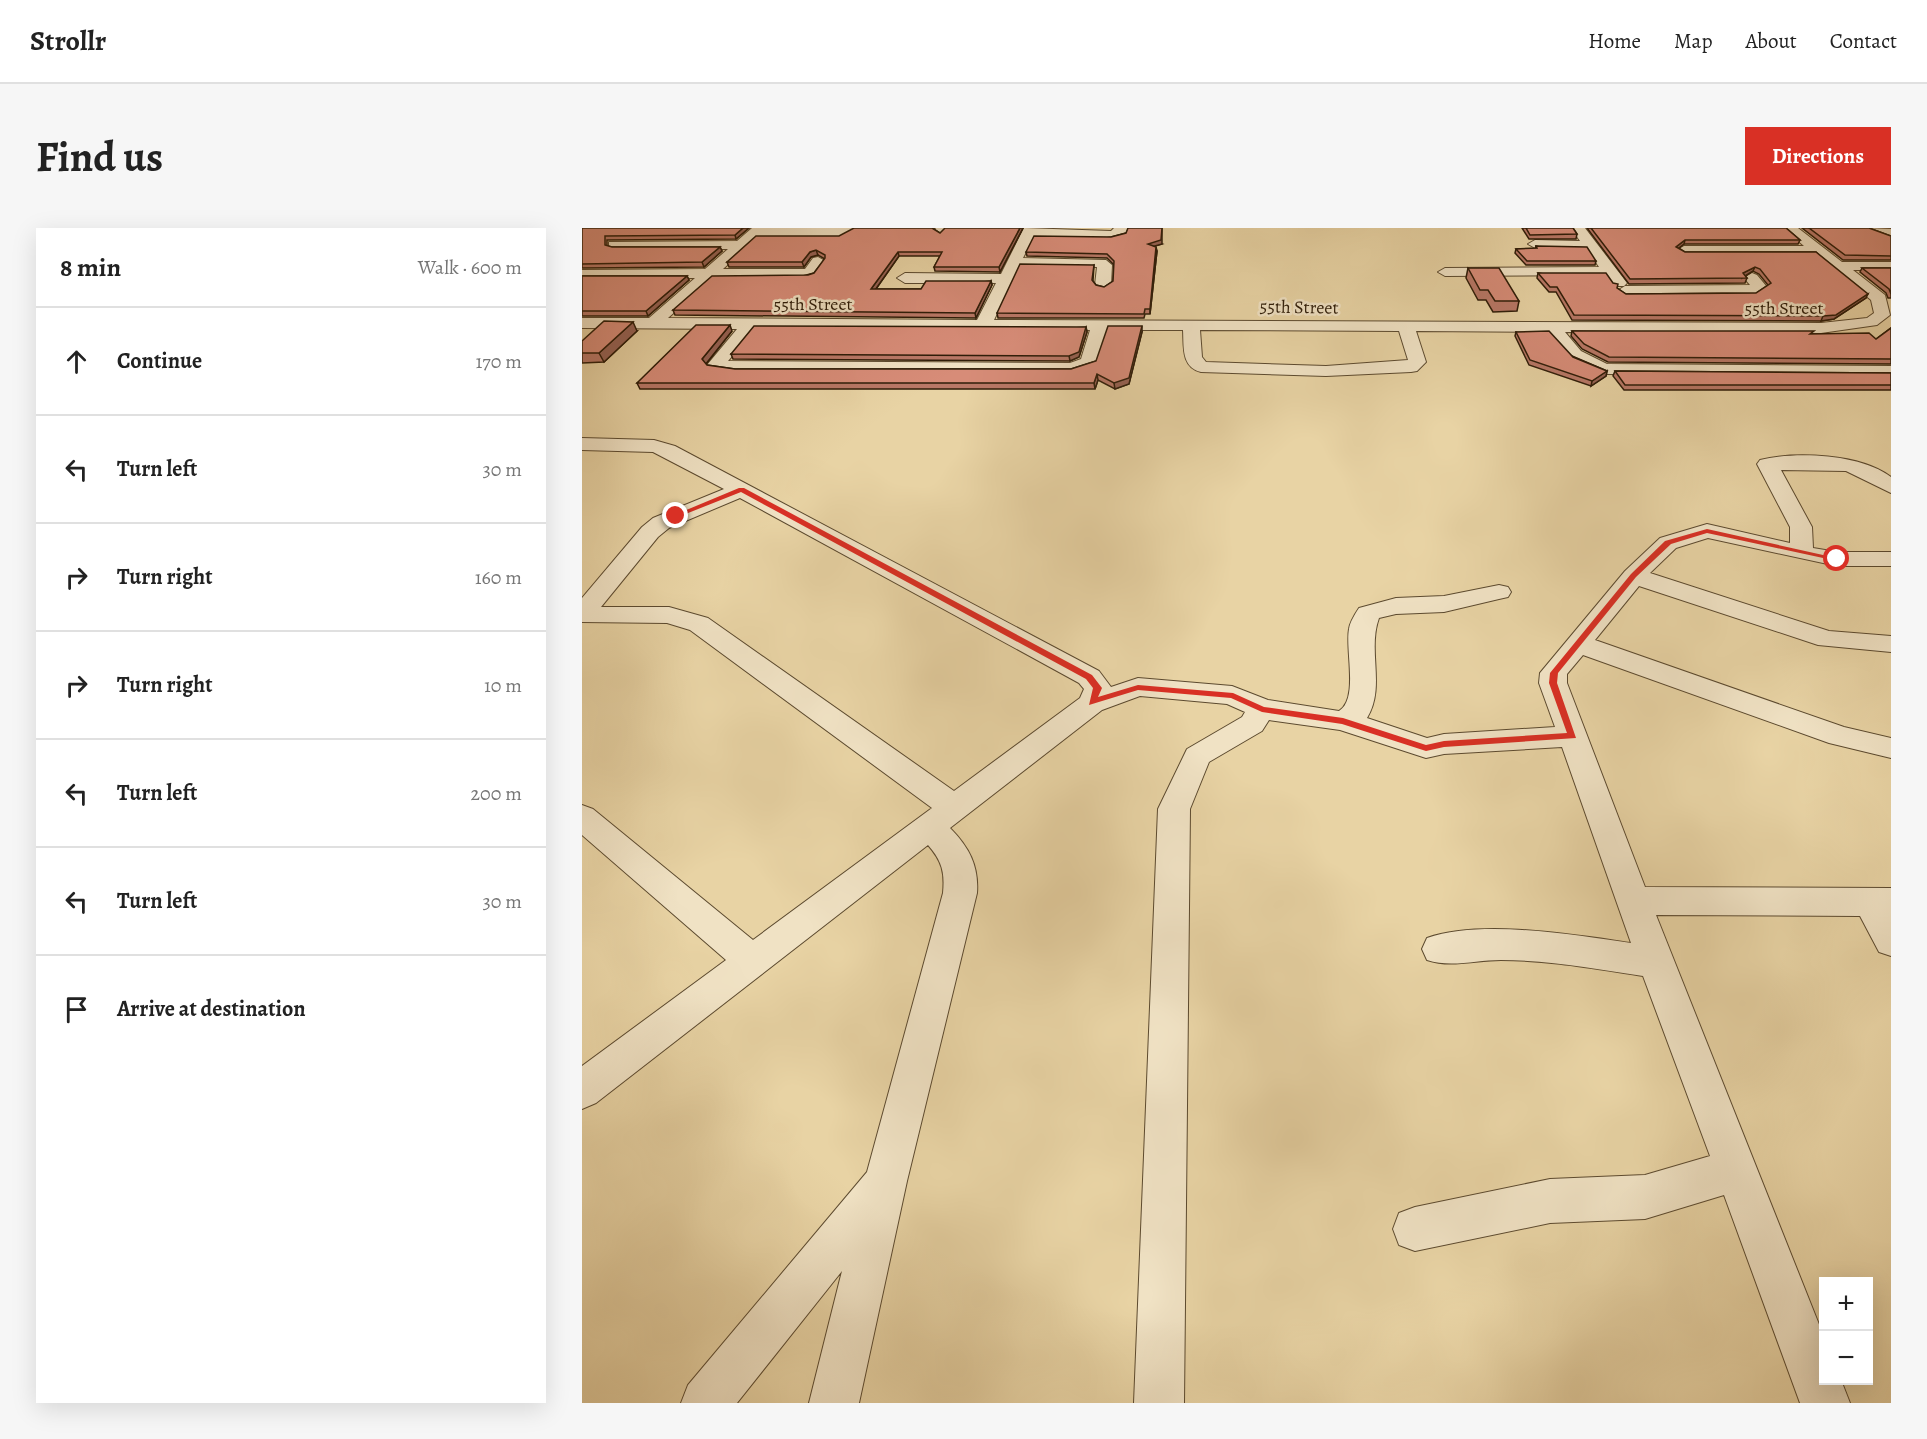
<!DOCTYPE html>
<meta charset="utf-8">
<style>
:root{--surface:#fff;--page:#f6f6f6;--text:#222;--muted:#767676;--line:#e0e0e0;--accent:#d93025}
body{margin:0;font-family:Alegreya,serif;background:var(--page);color:var(--text)}
.controls{position:absolute;right:18px;bottom:18px;display:grid;overflow:hidden;border-radius:0px;box-shadow:0 6px 24px #0002}
.controls button{width:54px;height:54px;display:grid;place-items:center;padding:0;border:0;border-bottom:2px solid var(--line);background:var(--surface);color:var(--text);font:30px sans-serif}
.stop{position:absolute;width:18px;height:18px;margin:-14px;border:4px solid #d93025;border-radius:50%;background:#fff}
.stop.end{background:#d93025;border-color:#fff;box-shadow:0 2px 6px #0008}
.list{margin:0;padding:0;list-style:none}
h2{display:flex;justify-content:space-between;align-items:center;height:78px;margin:0;padding:0 24px;font-size:26px}
h2 small{font-size:20px;font-weight:400;color:var(--muted)}
.list li{display:grid;grid-template-columns:39px 1fr auto;gap:18px;align-items:center;box-sizing:border-box;height:108px;padding:0 24px;border-top:2px solid var(--line)}
.list b{display:block;font-size:22px;white-space:nowrap}
.list em{font-size:20px;font-style:normal;color:var(--muted)}
.icon{flex:none;width:33px;height:33px;fill:none;stroke:currentColor;stroke-width:2;stroke-linecap:round;stroke-linejoin:round}
.map{position:relative;flex:none;width:1309px;height:1175px;overflow:hidden;border-radius:0px}
header{display:flex;align-items:center;gap:36px;box-sizing:border-box;height:84px;padding:0 30px;background:var(--surface);border-bottom:2px solid var(--line)}
header strong{font-size:28px}
nav{display:flex;gap:33px;margin-inline-start:auto;font-size:21px}
.intro{display:flex;align-items:center;justify-content:space-between;box-sizing:border-box;height:144px;padding:0 36px}
h1{margin:0;font-size:42px}
.button{padding:15px 27px;border-radius:0px;background:var(--accent);color:#fff;font-size:21px;font-weight:700}
main{display:flex;gap:36px;padding:0 36px}
aside{flex:1;background:var(--surface);border-radius:0px;box-shadow:0 6px 24px #0002}
.map>svg:first-child{display:block}
.lines{fill:none;stroke-linecap:round;stroke-linejoin:round}
.minor-casing{stroke:#5c4a2f;stroke-width:2}
.minor{fill:#f0e2c4;fill-rule:evenodd}
.wall{fill:#b97867;stroke:#2e1c08;stroke-width:1.5}
.shaded-wall{fill:#966254;stroke:#2e1c08;stroke-width:1.5}
.building{fill:#d78c78;stroke:#2e1c08;stroke-width:1.5}
.route{fill:#d93025}
.labels{text-anchor:middle;dominant-baseline:central;stroke-width:5;stroke-linejoin:round;paint-order:stroke}
.far-street-label{font-size:18px;fill:#2e1c08;stroke:#f0e2c4}
</style>
<header>
<strong>Strollr</strong>
<nav><a>Home</a><a>Map</a><a>About</a><a>Contact</a></nav>
</header>
<div class="intro"><h1>Find us</h1><a class="button">Directions</a></div>
<main>
<aside>
<h2>8 min<small>Walk · 600 m</small></h2>
<ul class="list">
<li><svg class="icon" aria-label="ahead" viewBox="0 0 24 24"><path d="M12 20V5M6 11l6-6 6 6"/></svg><div><b>Continue</b></div><em>170 m</em></li>
<li><svg class="icon" aria-label="left" viewBox="0 0 24 24"><path d="M17 20v-9H6M10 6l-5 5 5 5"/></svg><div><b>Turn left</b></div><em>30 m</em></li>
<li><svg class="icon" aria-label="right" viewBox="0 0 24 24"><path d="M7 20v-9h11M14 6l5 5-5 5"/></svg><div><b>Turn right</b></div><em>160 m</em></li>
<li><svg class="icon" aria-label="right" viewBox="0 0 24 24"><path d="M7 20v-9h11M14 6l5 5-5 5"/></svg><div><b>Turn right</b></div><em>10 m</em></li>
<li><svg class="icon" aria-label="left" viewBox="0 0 24 24"><path d="M17 20v-9H6M10 6l-5 5 5 5"/></svg><div><b>Turn left</b></div><em>200 m</em></li>
<li><svg class="icon" aria-label="left" viewBox="0 0 24 24"><path d="M17 20v-9H6M10 6l-5 5 5 5"/></svg><div><b>Turn left</b></div><em>30 m</em></li>
<li><svg class="icon" aria-label="arrive" viewBox="0 0 24 24"><path d="M6 21V4h12l-3 4 3 4H6"/></svg><div><b>Arrive at destination</b></div></li>
</ul>
</aside>
<div class="map">
<svg width="1309" height="1175" viewBox="0 0 1309 1175">
<rect width="100%" height="100%" fill="#e8d3a4"/>
<filter id="stains"><feTurbulence type="fractalNoise" baseFrequency=".00333" numOctaves="4"/><feColorMatrix values="0 0 0 0 .2 0 0 0 0 .09 0 0 0 0 .02 0 0 0 .5 -.17"/></filter>
<radialGradient id="worn" r=".72"><stop offset=".6" stop-color="#630" stop-opacity="0"/><stop offset="1" stop-color="#630" stop-opacity=".3"/></radialGradient>
<g class="lines">
<defs>
<g id="minor">
<path d="M170,0H276L258,10H175L141,41H223L231,30L236,29L243,33L232,48L227,49L131,50L86,90L395,92L414,55H323L315,50L323,45L419,46L442,0L529,3L532,0H546L542,8L529,11L451,10L441,30L524,32L530,37L529,57L521,62L516,60L513,57L515,39L437,38L412,92L1239,95L1285,90L1292,85L1289,72L1233,26H1102L1095,22L1102,18H1222L1201,0H1216L1260,34H1309V42H1271L1303,67L1308,87L1295,97L1239,105L983,104L999,123L1025,136L1309,138V148L1025,146C997,140 982,128 966,104L834,103L844,134L835,143L829,144L744,148L619,144C599,139 602,119 601,102H525L513,138L490,145H155L128,141L125,137L155,101L0,100V90H67L113,50H0V42L123,41L146,21H32L27,20V14L155,13ZM173,101L508,102L499,131L488,135L146,133ZM618,102L817,103L826,132L744,138L624,134L620,129Z"/>
<polygon points="354,0 368,0 359,7 352,3"/>
<polygon points="989,0 1003,0 1045,55 1042,58 1032,58 1024,47 863,48 856,44 863,40 1017,39 1005,21 953,20 946,16 953,12 998,13"/>
<polygon points="1285,0 1309,1 1309,10 1287,3"/>
<polygon points="1170,45 1175,47 1185,59 1172,67 1043,68 1035,63 1043,58 1168,57 1162,50"/>
<path d="M0,210L72,212L93,218L517,443L529,459L556,450L650,458L686,472L757,483C777,471 763,422 767,401C768,394 773,386 777,380L814,370L862,368L917,357L926,359L929,364L926,369L917,371L862,384L814,386L797,390C785,423 804,459 785,490L845,510L862,506L973,499L957,455L958,445L1043,343L1078,310L1125,296L1208,315V299L1175,236L1178,232C1214,223 1279,226 1309,249V265L1264,243L1199,242L1230,299L1231,320L1255,324H1309V338H1255L1126,310L1094,320L1068,345L1247,403L1309,408V424L1236,417L1057,358L1013,412L1262,499L1309,510V530L1247,515L1001,427L985,446V455L1063,659L1309,660V728L1297,724L1278,688L1074,687L1242,1109V1152H1259L1268,1175H1218L1142,967L1063,991L968,995L833,1023L817,1017L811,1001L817,985L833,979L968,951L1063,947L1128,928L1061,748C1014,741 967,732 919,732C894,732 869,740 845,732L840,721L845,710C900,691 992,707 1049,715L980,519L862,526L844,530L758,502L687,492L680,503L627,534L608,581L602,1175H552L576,581L605,521L660,489L663,484L645,476L558,468L520,482L368,600C387,619 397,638 395,665L325,953L277,1175H227L260,1043L155,1175H99L106,1157L285,944L361,665C363,644 360,633 346,617L14,875L0,881V838L144,732L0,607V577L11,581L171,712L350,580L108,402L85,395L0,394V370L60,299L71,290L142,261L71,224L0,222ZM158,270L497,455L502,461L498,470L372,563L126,390L87,379H19L76,309L87,300Z"/>
</g>
</defs>
<use href="#minor" class="minor-casing"/>
<use href="#minor" class="minor"/>
</g>
<g class="wall">
<polygon points="0,0 167,0 154,11 25,12 25,18 30,19 138,19 140,23 122,39 0,40"/>
<polygon points="352,0 352,1 358,5 441,0 418,44 353,43 352,39 358,28 317,28 294,61 339,61 409,53 410,57 394,90 93,87 91,82 232,45 243,31 236,27 229,29 222,39 147,39 145,34"/>
<polygon points="940,0 991,0 995,6 994,11 947,11"/>
<polygon points="1005,0 1204,0 1218,12 1216,16 1102,16 1097,20 1103,24 1234,24 1284,70 1252,91 1239,93 990,92 974,64 967,64 955,50 956,45 1035,60 1044,66 1174,65 1186,57 1177,46 1171,43 1163,48 1165,50 1163,55 1047,56"/>
<polygon points="1220,0 1287,0 1309,8 1309,32 1261,32"/>
<polygon points="544,5 580,16 573,18 575,23 568,86 563,86 562,90 416,90 415,85 512,37 511,53 514,57 522,59 531,53 532,37 525,30 445,28 444,24 529,9"/>
<polygon points="954,18 1014,33 1013,37 944,37 933,25 934,21 953,21"/>
<polygon points="886,40 937,73 935,83 911,84 904,72 896,72 884,50"/>
<polygon points="1280,40 1309,40 1309,70 1306,70 1304,65 1278,44"/>
<polygon points="0,48 105,48 107,52 66,88 0,88"/>
<polygon points="504,99 505,104 497,129 488,133 151,131 149,126"/>
<polygon points="1309,100 1309,136 1026,134 1000,121 989,108 990,103 1231,106 1294,111"/>
<polygon points="55,103 22,134 0,135 0,113"/>
<polygon points="150,103 124,136 125,137 153,141 489,141 514,133 560,104 547,156 533,161 516,152 513,161 58,161 55,155"/>
<polygon points="934,104 1025,143 1024,148 1009,158 947,137 933,108"/>
<polygon points="1033,143 1309,145 1309,162 1042,162 1031,148"/>
</g>
<g class="shaded-wall">
<polygon points="161,0 167,0 154,11 153,7"/>
<polygon points="438,0 441,0 418,44 417,39"/>
<polygon points="580,0 580,16 566,20 566,16"/>
<polygon points="1103,12 1102,16 1093,23 1094,19"/>
<polygon points="138,19 140,23 122,39 120,34"/>
<polygon points="574,19 575,23 568,86 568,81"/>
<polygon points="234,22 236,27 229,29 222,39 220,34 228,24"/>
<polygon points="316,24 317,28 291,65 289,61"/>
<polygon points="1173,39 1171,43 1160,50 1161,45"/>
<polygon points="105,48 107,52 66,88 64,83"/>
<polygon points="409,53 410,57 394,90 393,85"/>
<polygon points="1286,66 1284,70 1252,91 1239,93 1241,88"/>
<polygon points="51,94 55,103 22,134 17,125"/>
<polygon points="148,97 150,103 123,137 120,131"/>
<polygon points="560,98 560,104 547,156 533,161 532,155"/>
<polygon points="504,99 505,104 497,129 488,133 487,128"/>
<polygon points="1025,143 1024,148 1009,158 1010,153"/>
<polygon points="515,146 516,152 513,161 512,155"/>
</g>
<g class="building">
<polygon points="0,0 161,0 153,7 23,8 23,17 30,19 138,19 120,34 0,36"/>
<polygon points="272,0 350,0 358,5 363,0 438,0 417,39 352,39 360,24 316,24 289,61 339,61 344,53 409,53 393,85 91,82 130,48 226,47 232,45 243,30 243,27 234,22 228,24 220,34 145,34 174,8 257,8"/>
<polygon points="546,0 580,0 579,12 566,16 574,19 568,81 563,81 562,86 415,85 438,36 512,37 510,52 514,57 522,59 531,53 532,33 525,26 444,24 452,8 529,9 544,5"/>
<polygon points="944,0 991,0 995,6 948,7"/>
<polygon points="1009,0 1204,0 1218,12 1103,12 1094,19 1103,24 1234,24 1286,66 1254,87 1241,88 992,87 975,59 968,59 956,45 1024,45 1031,55 1036,56 1035,60 1044,66 1174,65 1189,55 1178,41 1173,39 1161,45 1165,50 1048,51"/>
<polygon points="1227,0 1287,0 1309,8 1309,28 1263,27"/>
<polygon points="954,18 1005,19 1014,33 945,33 934,21 955,20"/>
<polygon points="886,40 917,40 937,73 913,73 906,62 898,62"/>
<polygon points="1280,40 1309,40 1309,66 1307,61"/>
<polygon points="0,48 105,48 64,83 0,83"/>
<polygon points="22,93 51,94 17,125 0,125 0,113"/>
<polygon points="114,97 148,97 120,131 125,137 153,141 489,141 514,133 526,98 560,98 547,150 532,155 515,146 512,155 55,155"/>
<polygon points="172,98 504,99 497,124 487,128 149,126"/>
<polygon points="1309,100 1309,131 1027,129 1002,116 990,103 1232,103 1228,106 1287,105 1294,111"/>
<polygon points="967,103 991,129 1025,143 1010,153 948,132 934,104"/>
<polygon points="1033,143 1309,145 1309,157 1043,157"/>
</g>
<polygon class="route" points="157,260 162,260 510,447 520,460 516,469 556,457 651,465 682,479 761,490 844,517 862,513 985,505 967,455 968,445 1049,346 1083,313 1125,301 1259,331 1255,333 1125,305 1089,316 1054,349 976,445 975,455 994,510 862,519 844,523 760,496 680,484 649,470 556,462 507,477 511,460 504,451 159,264 96,289 90,288"/>
<g class="labels">
<g class="far-street-label">
<text x="231" y="76">55th Street</text>
<text transform="translate(717 79) rotate(1)">55th Street</text>
<text x="1202" y="80">55th Street</text>
</g>
</g>
<rect width="100%" height="100%" filter="url(#stains)"/>
<rect width="100%" height="100%" fill="url(#worn)"/>
</svg>
<div class="controls">
<button>+</button>
<button>−</button>
</div>
<div class="stop" style="left:1255px;top:331px"></div>
<div class="stop end" style="left:94px;top:288px"></div>
</div>
</main>
